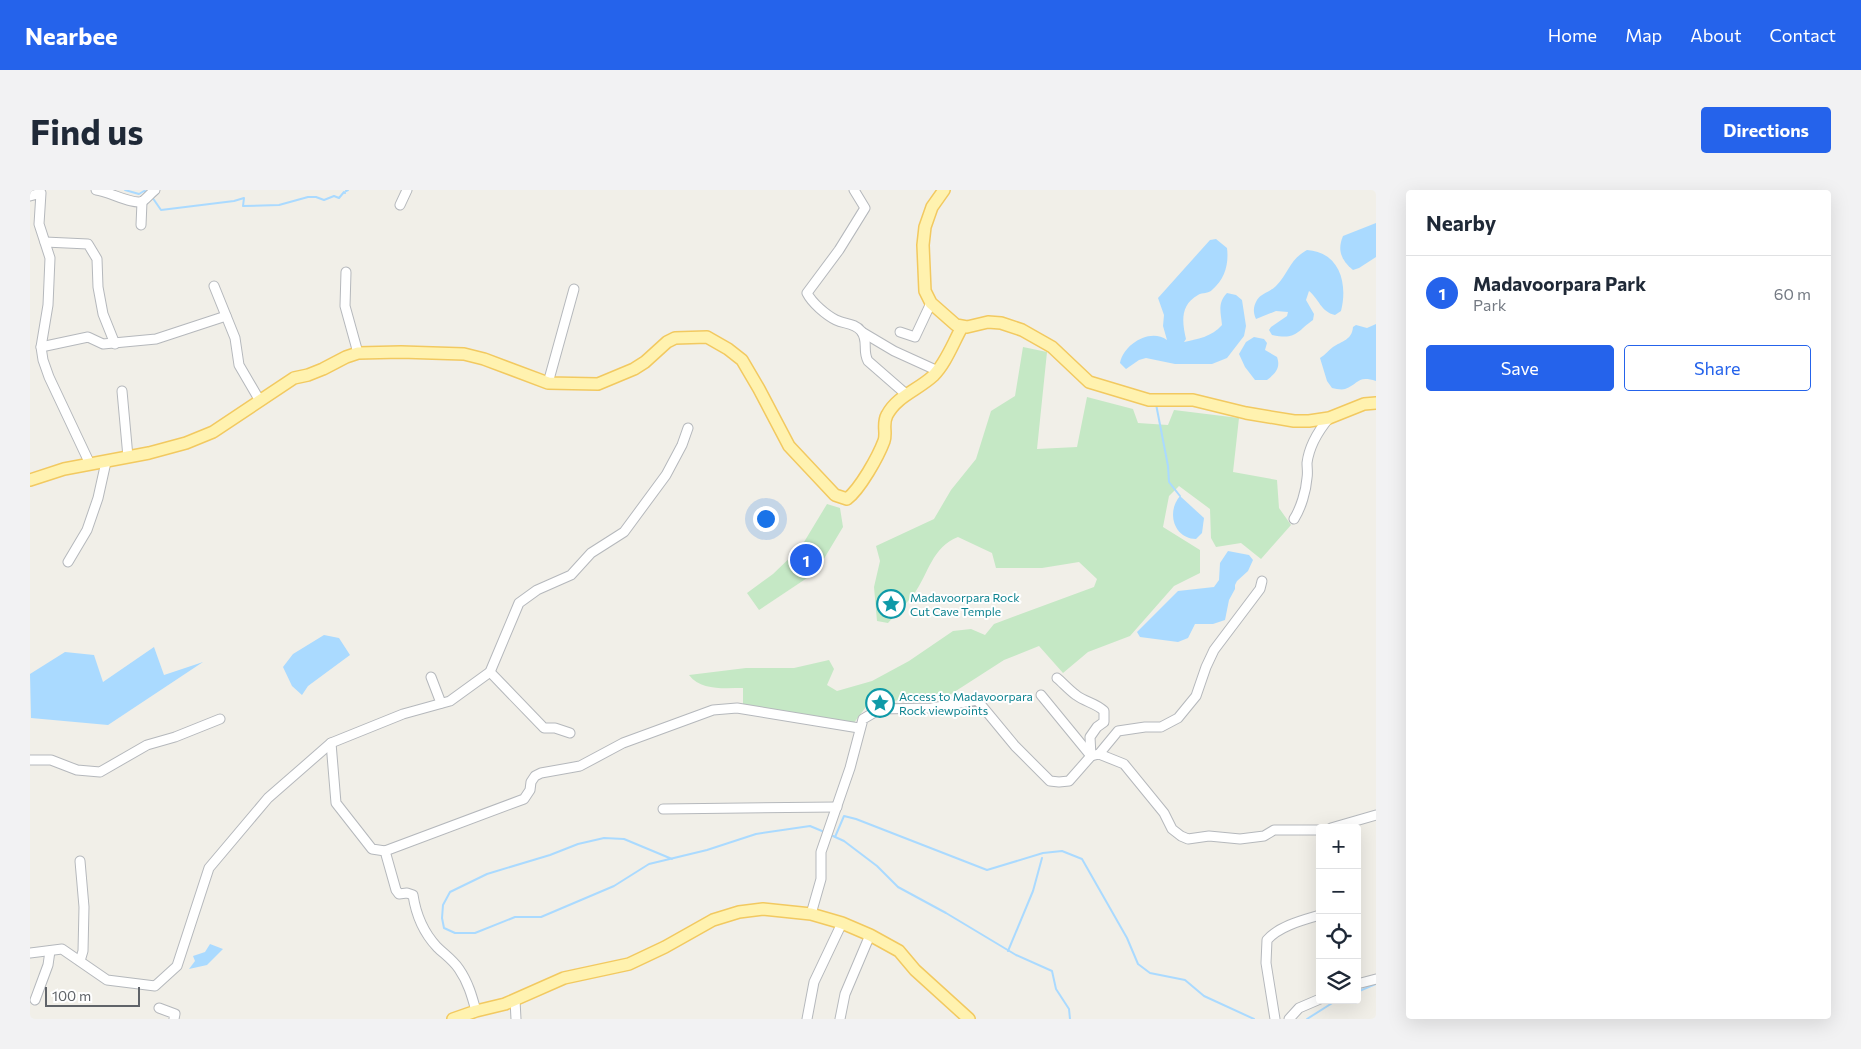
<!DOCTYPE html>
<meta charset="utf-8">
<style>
:root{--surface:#fff;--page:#f2f2f3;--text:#1f2937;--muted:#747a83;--line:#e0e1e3;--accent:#2563eb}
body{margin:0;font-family:Commissioner,sans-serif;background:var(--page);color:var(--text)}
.controls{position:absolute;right:15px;bottom:15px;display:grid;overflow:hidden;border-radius:5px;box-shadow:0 5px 20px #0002}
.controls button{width:45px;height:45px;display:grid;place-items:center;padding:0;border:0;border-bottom:1px solid var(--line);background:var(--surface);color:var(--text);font:25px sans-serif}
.scale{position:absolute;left:15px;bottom:12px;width:95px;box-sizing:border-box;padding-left:5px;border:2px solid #5f6368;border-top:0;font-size:14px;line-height:18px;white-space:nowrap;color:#5f6368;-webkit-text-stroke:4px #fff;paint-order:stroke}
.you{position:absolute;left:735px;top:328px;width:18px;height:18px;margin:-12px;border:4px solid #fff;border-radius:50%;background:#1a73e8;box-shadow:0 0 0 8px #1a73e833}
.badge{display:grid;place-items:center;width:32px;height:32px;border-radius:50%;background:var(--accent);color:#fff;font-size:16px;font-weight:700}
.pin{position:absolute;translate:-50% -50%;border:2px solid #fff;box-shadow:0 1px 5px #0006}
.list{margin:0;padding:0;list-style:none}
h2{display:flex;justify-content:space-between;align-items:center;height:65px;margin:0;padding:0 20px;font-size:21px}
h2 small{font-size:16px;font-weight:400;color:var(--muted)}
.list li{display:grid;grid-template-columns:32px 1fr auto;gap:15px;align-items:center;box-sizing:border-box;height:75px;padding:0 20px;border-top:1px solid var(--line)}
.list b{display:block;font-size:19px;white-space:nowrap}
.list p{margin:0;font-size:16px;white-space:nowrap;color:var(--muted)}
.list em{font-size:16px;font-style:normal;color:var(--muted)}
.actions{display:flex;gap:10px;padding:15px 20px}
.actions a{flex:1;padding:11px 0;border:1px solid var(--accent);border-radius:5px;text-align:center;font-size:18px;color:var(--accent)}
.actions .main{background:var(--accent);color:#fff}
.icon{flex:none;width:28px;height:28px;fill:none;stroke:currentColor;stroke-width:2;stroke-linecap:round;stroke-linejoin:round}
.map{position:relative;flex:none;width:1346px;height:829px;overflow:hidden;border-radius:5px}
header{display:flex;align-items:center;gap:30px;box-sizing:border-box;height:70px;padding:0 25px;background:var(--accent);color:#fff}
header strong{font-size:24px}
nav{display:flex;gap:28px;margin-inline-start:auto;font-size:18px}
.intro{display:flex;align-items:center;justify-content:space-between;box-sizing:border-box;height:120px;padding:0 30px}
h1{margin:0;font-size:35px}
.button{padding:12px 22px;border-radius:5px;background:var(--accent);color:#fff;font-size:18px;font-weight:700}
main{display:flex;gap:30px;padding:0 30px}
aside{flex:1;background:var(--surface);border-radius:5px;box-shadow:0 5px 20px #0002}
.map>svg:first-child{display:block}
.green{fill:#c5e8c5}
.water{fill:#aadaff}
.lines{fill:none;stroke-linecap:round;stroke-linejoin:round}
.stream{stroke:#aadaff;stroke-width:2}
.minor-casing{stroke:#b5b8bc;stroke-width:11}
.major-casing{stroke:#f2c960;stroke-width:14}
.minor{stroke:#fff;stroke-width:9}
.major{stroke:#fff2af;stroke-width:11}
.labels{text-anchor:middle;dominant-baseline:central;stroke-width:4;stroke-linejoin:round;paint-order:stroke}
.culture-label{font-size:12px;fill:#0d838f;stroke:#fff;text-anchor:start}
</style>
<header>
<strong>Nearbee</strong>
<nav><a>Home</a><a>Map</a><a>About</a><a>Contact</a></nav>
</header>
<div class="intro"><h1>Find us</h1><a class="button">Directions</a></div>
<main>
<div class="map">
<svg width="1346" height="829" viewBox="0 0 1346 829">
<rect width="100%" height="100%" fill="#f1efe8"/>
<g class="green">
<path d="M993,157L1017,162L1007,259L1047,257L1057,207L1103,219L1108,233L1138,235L1144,220L1209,228L1203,282L1247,290L1249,318L1261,335L1231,369L1211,353L1186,357L1181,348L1180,319L1149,296L1139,306L1133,337L1170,360V383L1144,396L1100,446L1058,462L1033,483L1009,456L974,470L918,506L839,513L823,534L713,515V498C694,498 671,501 659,485L716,478H764L799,470L804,479L797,495L807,501L842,491L879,471L923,441L941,439L955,445L964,434L1064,397L1067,389L1049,372L1012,378H966L962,363L928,347C902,357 899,383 884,404C876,414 866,424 858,433L847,431L844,397L850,371L846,356L904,329L921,300L946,269L961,221L985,206Z"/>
<polygon points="797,314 810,318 813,337 786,382 729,420 717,403 743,384 771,357"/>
</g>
<g class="water">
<path d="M1346,33V67L1329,78L1323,80C1311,70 1307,60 1313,46Z"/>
<path d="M1186,49L1197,58C1199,74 1195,89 1182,100C1178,104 1173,102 1168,105C1150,115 1152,132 1156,149L1154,152C1167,149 1182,147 1192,135C1191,123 1187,113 1197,103L1206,105L1212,110L1216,136L1214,146L1197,168L1182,174H1145L1116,168L1109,170L1096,179L1090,173C1094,154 1120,138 1137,150L1133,136L1134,125L1128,108L1180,50Z"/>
<path d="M1277,60C1310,62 1318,94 1311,121L1305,125C1291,122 1289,109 1279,101L1276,110L1284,124L1283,130C1266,142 1267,150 1242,145L1239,140L1241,137L1257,126L1258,122L1246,121L1226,129C1223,122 1223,117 1227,110C1231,103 1240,102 1246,96C1259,83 1259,70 1277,60Z"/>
<path d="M1346,134V191C1327,185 1329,194 1315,199C1312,200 1306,199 1302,198L1297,191L1290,168C1295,165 1299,160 1303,157C1312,151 1322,150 1323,137L1326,135L1337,138Z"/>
<path d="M1224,147L1234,149L1237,153L1235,160L1247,167C1251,178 1245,184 1237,190H1225L1215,177L1209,164L1216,152Z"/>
<path d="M1150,306L1174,328L1172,343L1166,349C1144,349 1136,322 1150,306Z"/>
<polygon points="1198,361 1219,365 1223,370 1218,381 1207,391 1205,395 1205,399 1199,410 1195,430 1183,434 1165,434 1158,448 1148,452 1110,447 1107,442 1148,401 1184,397 1189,390 1190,373"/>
<polygon points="294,445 309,448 320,465 278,496 272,505 262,496 253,477 263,464"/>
<polygon points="124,457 134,485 173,472 78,535 1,528 0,484 35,462 64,465 73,492"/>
<polygon points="180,754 193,759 177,775 159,779 165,771 163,766 175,762"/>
</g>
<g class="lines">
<g class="stream">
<polyline points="95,0 109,4 114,1 119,2"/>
<polyline points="316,1 318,0"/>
<polyline points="122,7 131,20 204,11 214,8 213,16 249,15 278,7 286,7 294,10 304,6 309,8 314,2 315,3"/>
<polyline points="1126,214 1138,276 1139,292 1150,306"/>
<polyline points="803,646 814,651 847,676 868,697 916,723 986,765 1022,781 1026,799 1039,819 1040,829"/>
<polyline points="805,647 814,626 826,629 957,680 1013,663 1032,661 1052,669 1097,748 1108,774 1120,783 1155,790 1174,806 1224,829"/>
<polyline points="642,669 594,649 574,648 548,654 520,665 457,684 420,702 413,715 412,728 414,738 425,743 445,743 485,727 511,727 584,696 619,674 677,660 726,644 780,636 792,641"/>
<polyline points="978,761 1003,701 1012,668"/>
<polyline points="1327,802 1346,794"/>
<polyline points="1277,829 1307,810"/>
</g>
<defs>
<g id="minor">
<path d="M66,0C78,1 104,16 113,11C117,8 121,3 125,0"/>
<path d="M824,0L835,18L809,60L777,103C782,113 796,125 806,130C814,134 825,133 831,141C839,151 832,160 838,171L877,205"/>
<polyline points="0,6 11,3 9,34 20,68 18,115 11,157 13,170 19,187 60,274"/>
<polyline points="370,15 377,0"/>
<polyline points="111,35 112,12"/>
<polyline points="15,52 58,54 67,69 68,97 73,124 85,154"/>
<polyline points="316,82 315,116 328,163"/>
<polyline points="184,96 205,148 209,175 230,211"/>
<polyline points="832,142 864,161 908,181"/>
<polyline points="870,142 885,147 901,113"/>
<polyline points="11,157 58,147 73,154 126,149 196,126"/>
<polyline points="518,193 544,99"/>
<polyline points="92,201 98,267"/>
<path d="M1264,329C1271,318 1276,301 1277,288C1278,283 1277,278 1277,273C1279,257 1289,240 1299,228"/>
<polyline points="38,372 57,340 68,308 76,272"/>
<polyline points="460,482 514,538 525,538 540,543"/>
<polyline points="401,487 411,513"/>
<path d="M1027,488C1033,493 1039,500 1046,505C1055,512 1066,513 1074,521V532L1067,537L1060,547L1061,566"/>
<polyline points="1011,505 1061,566"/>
<path d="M301,553L306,613L342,659L355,661L366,700L369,704L377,703L383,705C386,725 393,742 407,757C414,764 423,770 429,779C438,792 442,806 446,821"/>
<polyline points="1069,564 1088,541 1115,537 1131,537 1148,528 1166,506 1176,477 1184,460 1230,399 1232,391"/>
<polyline points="0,570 21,570 47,580 70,582 117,555 145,547 190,529"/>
<polyline points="633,619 807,617"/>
<polyline points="1301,638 1346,625"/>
<polyline points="355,661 494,609 500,600 501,592 505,586 511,583 550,576 593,553 683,520 707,518 829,538"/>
<polyline points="781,724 791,689 791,662 820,578 833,529 850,519 902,518 947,510 985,556 1020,591 1029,592 1039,591 1061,566 1069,564 1094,574 1134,623 1142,639 1151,646 1158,649 1179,646 1210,649 1234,646 1244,640 1290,640"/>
<polyline points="0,763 32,759 77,790 125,796 147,776 179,678 238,608 301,553 373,524 420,511 460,482 489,413 507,400 541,385 561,363 594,342 636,285 652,255 658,238"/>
<polyline points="50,771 53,761 54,717 50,671"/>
<polyline points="1327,794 1346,789"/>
<polyline points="5,810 18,775 20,761"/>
<polyline points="485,810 486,829"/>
<polyline points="129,818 145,824 144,829"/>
<polyline points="777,829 784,792 812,733"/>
<polyline points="810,829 815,804 840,745"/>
<path d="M1245,829L1236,773L1237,750C1249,736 1273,730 1290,725"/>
<polyline points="1259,829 1269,818 1290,809"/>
</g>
<g id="major">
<polyline points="914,0 902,17 895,37 893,55 895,101 901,113 926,135 937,137 958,132 971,133 992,140 1022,157 1059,192 1119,210 1163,210 1216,223 1264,231 1279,231 1299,228 1334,214 1346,213"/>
<path d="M0,290L34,279L119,263L156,253L183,242L264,188L278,185L293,179L316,167L328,163L371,162L434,164L454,169L518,193L568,194L604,179L615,172L637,152L645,148L677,147L698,159L712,170L729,199L759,256L805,305L817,309C830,299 848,267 854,251C857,243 852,234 857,225C867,206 888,200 903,186C916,173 923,153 932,137"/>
<polyline points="423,829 446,821 475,814 534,788 599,774 635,757 683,730 709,722 733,719 781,724 812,733 840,745 869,761 885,780 939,829"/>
</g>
</defs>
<use href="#minor" class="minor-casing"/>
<use href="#major" class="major-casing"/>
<use href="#minor" class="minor"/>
<use href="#major" class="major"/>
</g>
<defs>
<symbol id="sight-ring" viewBox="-11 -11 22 22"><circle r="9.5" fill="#fff" stroke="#0f9aa8" stroke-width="1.5"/><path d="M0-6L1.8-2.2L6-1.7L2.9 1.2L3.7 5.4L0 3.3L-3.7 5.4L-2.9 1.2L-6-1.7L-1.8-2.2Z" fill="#0f9aa8"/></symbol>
</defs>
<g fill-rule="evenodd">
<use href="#sight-ring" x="845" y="398" width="32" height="32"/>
<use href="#sight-ring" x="834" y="497" width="32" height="32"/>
</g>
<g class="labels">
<g class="culture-label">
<text x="880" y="407">Madavoorpara Rock<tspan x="880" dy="14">Cut Cave Temple</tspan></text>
<text x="869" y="506">Access to Madavoorpara<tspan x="869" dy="14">Rock viewpoints</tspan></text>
</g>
</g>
</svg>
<div class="controls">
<button>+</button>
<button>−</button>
<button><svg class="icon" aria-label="locate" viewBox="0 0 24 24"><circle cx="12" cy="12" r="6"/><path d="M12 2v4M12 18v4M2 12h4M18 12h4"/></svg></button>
<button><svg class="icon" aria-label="layers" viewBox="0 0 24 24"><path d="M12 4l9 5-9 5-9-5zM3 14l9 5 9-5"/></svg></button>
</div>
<div class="scale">100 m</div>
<div class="you"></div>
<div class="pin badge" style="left:776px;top:370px">1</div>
</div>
<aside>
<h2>Nearby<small></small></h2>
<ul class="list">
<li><span class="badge">1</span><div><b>Madavoorpara Park</b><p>Park</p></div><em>60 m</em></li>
</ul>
<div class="actions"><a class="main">Save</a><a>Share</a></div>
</aside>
</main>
